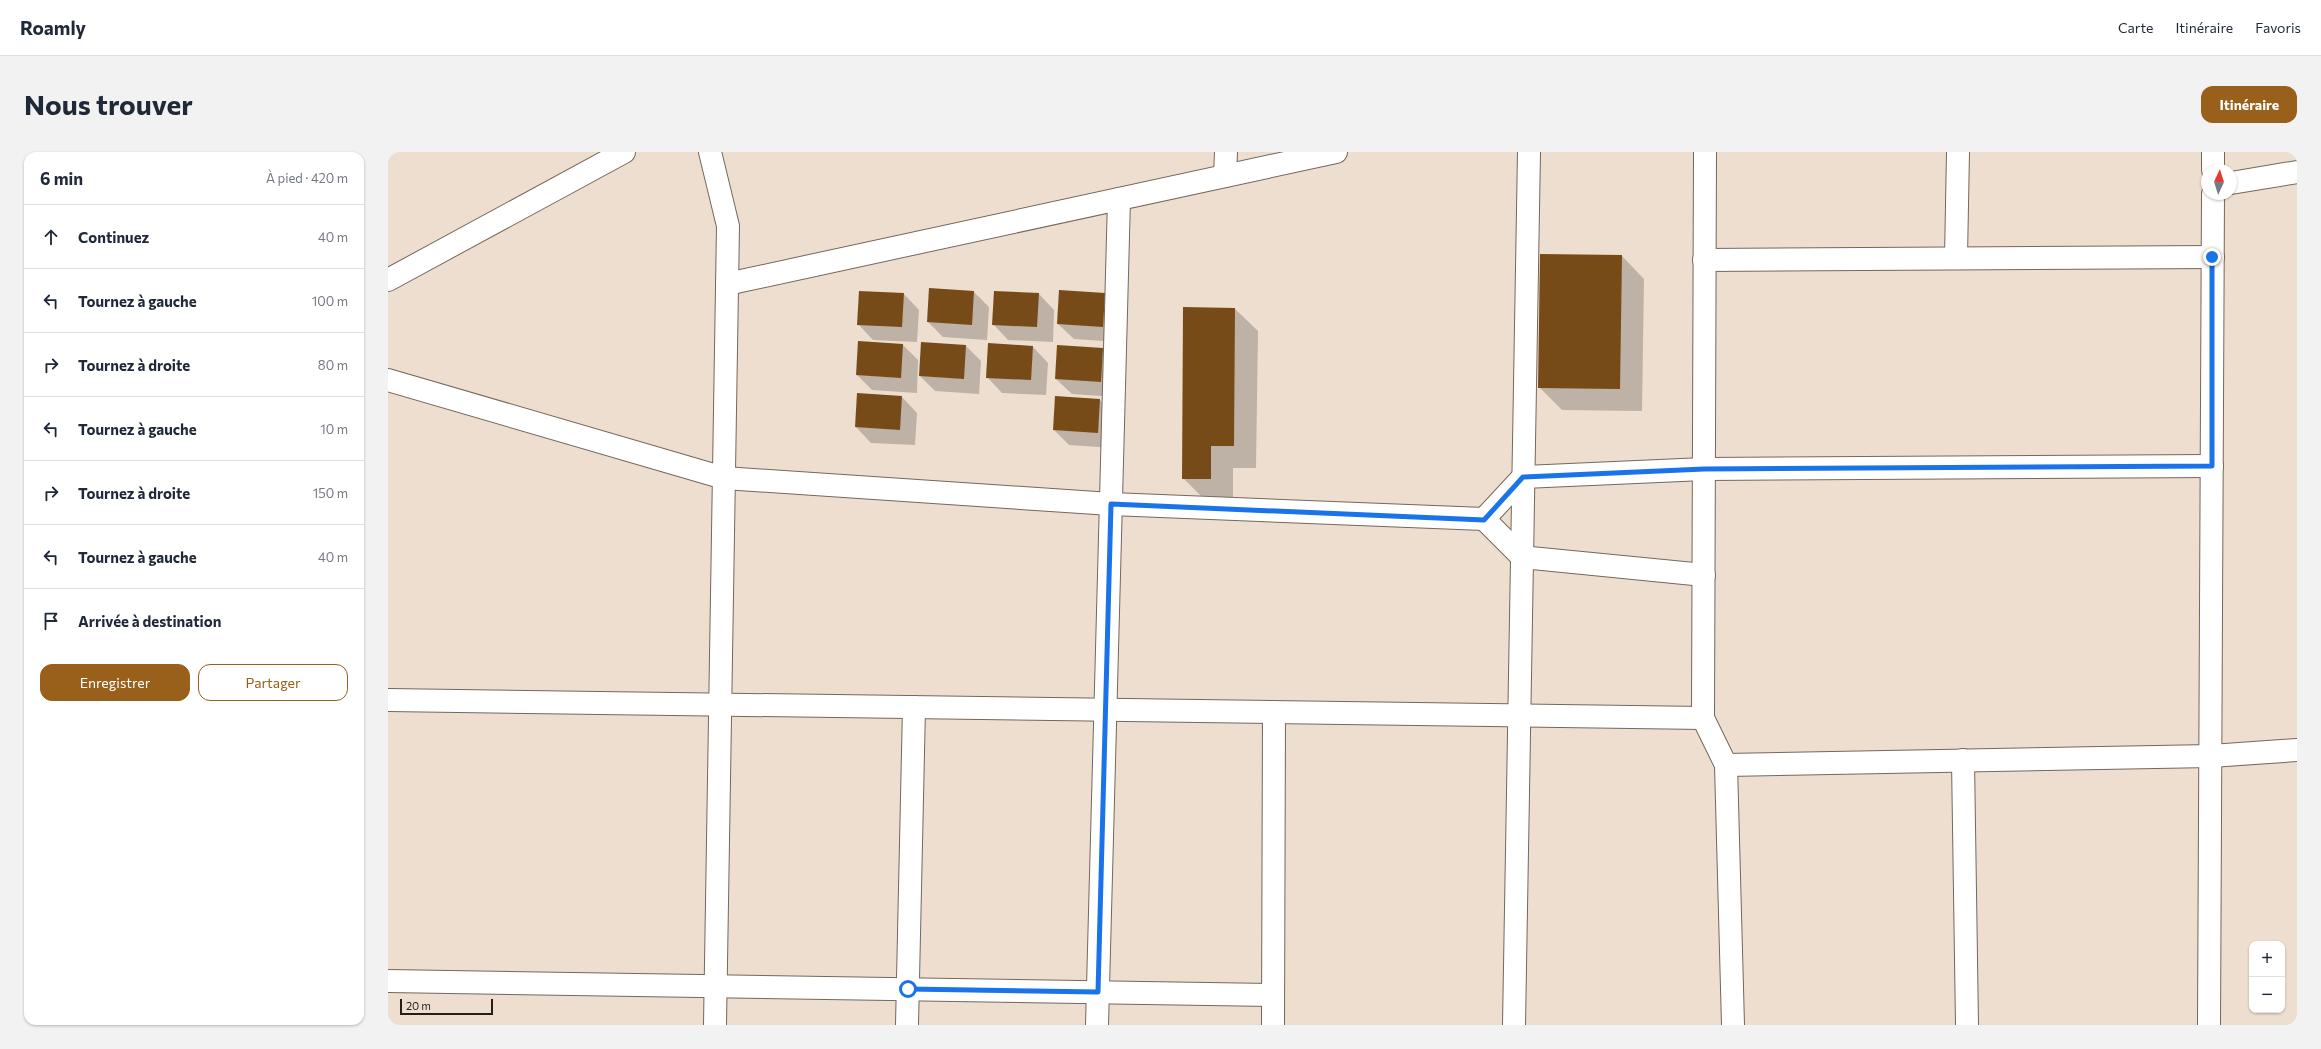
<!DOCTYPE html>
<html lang="fr">
<meta charset="utf-8">
<style>
:root{--surface:#fff;--page:#f2f2f3;--text:#1f2937;--muted:#747a83;--line:#e0e1e3;--accent:#98601a}
body{margin:0;font-family:Commissioner,sans-serif;background:var(--page);color:var(--text)}
.controls{position:absolute;right:12px;bottom:12px;display:grid;overflow:hidden;border-radius:8px;box-shadow:0 1px 3px #0004}
.controls button{width:36px;height:36px;display:grid;place-items:center;padding:0;border:0;border-bottom:1px solid var(--line);background:var(--surface);color:var(--text);font:20px sans-serif}
.compass{position:absolute;left:1813px;top:12px;width:36px;height:36px;border-radius:50%;background:var(--surface);box-shadow:0 1px 3px #0004;rotate:4deg}
.scale{position:absolute;left:12px;bottom:10px;width:93px;box-sizing:border-box;padding-left:4px;border:2px solid #241e19;border-top:0;font-size:11px;line-height:14px;white-space:nowrap;color:#241e19;-webkit-text-stroke:3px #eedecf;paint-order:stroke}
.stop{position:absolute;width:12px;height:12px;margin:-9px;border:3px solid #1a73e8;border-radius:50%;background:#fff}
.stop.end{background:#1a73e8;border-color:#fff;box-shadow:0 1px 4px #0008}
.list{margin:0;padding:0;list-style:none}
h2{display:flex;justify-content:space-between;align-items:center;height:52px;margin:0;padding:0 16px;font-size:17px}
h2 small{font-size:13px;font-weight:400;color:var(--muted)}
.list li{display:grid;grid-template-columns:26px 1fr auto;gap:12px;align-items:center;box-sizing:border-box;height:64px;padding:0 16px;border-top:1px solid var(--line)}
.list b{display:block;font-size:15px;white-space:nowrap}
.list em{font-size:13px;font-style:normal;color:var(--muted)}
.actions{display:flex;gap:8px;padding:12px 16px}
.actions a{flex:1;padding:9px 0;border:1px solid var(--accent);border-radius:12px;text-align:center;font-size:14px;color:var(--accent)}
.actions .main{background:var(--accent);color:#fff}
.icon{flex:none;width:22px;height:22px;fill:none;stroke:currentColor;stroke-width:2;stroke-linecap:round;stroke-linejoin:round}
.map{position:relative;flex:none;width:1909px;height:873px;overflow:hidden;border-radius:12px}
header{display:flex;align-items:center;gap:24px;box-sizing:border-box;height:56px;padding:0 20px;background:var(--surface);border-bottom:1px solid var(--line)}
header strong{font-size:19px}
nav{display:flex;gap:22px;margin-inline-start:auto;font-size:14px}
.intro{display:flex;align-items:center;justify-content:space-between;box-sizing:border-box;height:96px;padding:0 24px}
h1{margin:0;font-size:28px}
.button{padding:10px 18px;border-radius:12px;background:var(--accent);color:#fff;font-size:14px;font-weight:700}
main{display:flex;gap:24px;padding:0 24px}
aside{flex:1;background:var(--surface);border-radius:12px;box-shadow:0 1px 3px #0004}
.map>svg:first-child{display:block}
.shadow{fill:#0003}
.building{fill:#774b17}
.lines{fill:none;stroke-linecap:round;stroke-linejoin:round}
.minor-casing{stroke:#75675a;stroke-width:24}
.major-casing{stroke:#75675a;stroke-width:24}
.minor{stroke:#fff;stroke-width:22}
.major{stroke:#fff;stroke-width:22}
.route{stroke:#1a73e8;stroke-width:5}
</style>
<header>
<strong>Roamly</strong>
<nav><a>Carte</a><a>Itinéraire</a><a>Favoris</a></nav>
</header>
<div class="intro"><h1>Nous trouver</h1><a class="button">Itinéraire</a></div>
<main>
<aside>
<h2>6 min<small>À pied · 420 m</small></h2>
<ul class="list">
<li><svg class="icon" aria-label="ahead" viewBox="0 0 24 24"><path d="M12 20V5M6 11l6-6 6 6"/></svg><div><b>Continuez</b></div><em>40 m</em></li>
<li><svg class="icon" aria-label="left" viewBox="0 0 24 24"><path d="M17 20v-9H6M10 6l-5 5 5 5"/></svg><div><b>Tournez à gauche</b></div><em>100 m</em></li>
<li><svg class="icon" aria-label="right" viewBox="0 0 24 24"><path d="M7 20v-9h11M14 6l5 5-5 5"/></svg><div><b>Tournez à droite</b></div><em>80 m</em></li>
<li><svg class="icon" aria-label="left" viewBox="0 0 24 24"><path d="M17 20v-9H6M10 6l-5 5 5 5"/></svg><div><b>Tournez à gauche</b></div><em>10 m</em></li>
<li><svg class="icon" aria-label="right" viewBox="0 0 24 24"><path d="M7 20v-9h11M14 6l5 5-5 5"/></svg><div><b>Tournez à droite</b></div><em>150 m</em></li>
<li><svg class="icon" aria-label="left" viewBox="0 0 24 24"><path d="M17 20v-9H6M10 6l-5 5 5 5"/></svg><div><b>Tournez à gauche</b></div><em>40 m</em></li>
<li><svg class="icon" aria-label="arrive" viewBox="0 0 24 24"><path d="M6 21V4h12l-3 4 3 4H6"/></svg><div><b>Arrivée à destination</b></div></li>
</ul>
<div class="actions"><a class="main">Enregistrer</a><a>Partager</a></div>
</aside>
<div class="map">
<svg width="1909" height="873" viewBox="0 0 1909 873">
<rect width="100%" height="100%" fill="#eedecf"/>
<g class="shadow">
<polygon points="1234,104 1256,127 1254,259 1174,258 1151,235"/>
<polygon points="586,140 601,155 599,188 555,185 540,170"/>
<polygon points="516,142 531,158 529,190 485,188 470,172"/>
<polygon points="651,142 666,158 665,190 620,188 605,172"/>
<polygon points="716,142 732,158 730,190 686,187 670,172"/>
<polygon points="847,157 870,179 868,316 845,316 845,349 818,349 795,326"/>
<polygon points="515,193 530,208 529,241 484,238 469,223"/>
<polygon points="578,194 593,209 591,242 547,239 532,224"/>
<polygon points="645,195 660,211 658,243 614,241 599,225"/>
<polygon points="714,197 730,212 728,245 684,242 668,227"/>
<polygon points="514,245 529,261 527,293 483,291 468,275"/>
<polygon points="712,248 727,264 725,296 681,293 666,278"/>
</g>
<g class="building">
<polygon points="1152,102 1234,103 1232,237 1150,236"/>
<polygon points="541,136 586,139 584,173 539,170"/>
<polygon points="671,138 717,141 715,175 669,172"/>
<polygon points="471,139 516,141 514,175 469,173"/>
<polygon points="606,139 651,141 649,175 604,173"/>
<polygon points="795,155 847,156 846,294 823,294 823,327 794,327"/>
<polygon points="470,189 515,192 513,226 468,223"/>
<polygon points="533,190 578,193 576,227 531,224"/>
<polygon points="600,191 645,194 643,228 598,226"/>
<polygon points="669,193 715,196 713,230 667,227"/>
<polygon points="469,241 514,244 512,278 467,275"/>
<polygon points="667,244 712,247 710,281 665,278"/>
</g>
<g class="lines">
<defs>
<g id="minor">
<polyline points="322,0 340,74 327,873"/>
<polyline points="1317,0 1315,566 1338,613 1345,873"/>
<polyline points="1825,18 1825,0"/>
<polyline points="837,24 838,0"/>
<polyline points="1843,31 1909,20"/>
<polyline points="1568,106 1570,0"/>
<polyline points="1316,108 1825,105"/>
<polyline points="339,132 948,0"/>
<polyline points="0,228 336,326 723,352 1096,367 1135,325 1316,317 1824,314"/>
<polyline points="1096,367 1134,405 1316,423"/>
<polyline points="0,548 1315,566"/>
<polyline points="1575,608 1579,873"/>
<polyline points="1338,613 1823,604 1909,598"/>
<polyline points="0,829 885,843"/>
<polyline points="519,873 526,555"/>
<polyline points="709,873 731,47"/>
<polyline points="885,873 886,560"/>
<polyline points="1126,873 1141,0"/>
<polyline points="1821,873 1825,42"/>
</g>
<polyline id="major" points="0,128 236,0"/>
</defs>
<use href="#minor" class="minor-casing"/>
<use href="#major" class="major-casing"/>
<use href="#minor" class="minor"/>
<use href="#major" class="major"/>
</g>
<g class="lines">
<polyline class="route" points="520,837 710,840 723,352 1096,368 1135,325 1316,317 1824,314 1824,105"/>
</g>
</svg>
<div class="controls">
<button>+</button>
<button>−</button>
</div>
<svg class="compass" viewBox="-18 -18 36 36"><path d="M0-13l5 13h-10z" fill="#e53935"/><path d="M0 13l5-13h-10z" fill="#747a83"/></svg>
<div class="scale">20 m</div>
<div class="stop" style="left:520px;top:837px"></div>
<div class="stop end" style="left:1824px;top:105px"></div>
</div>
</main>
